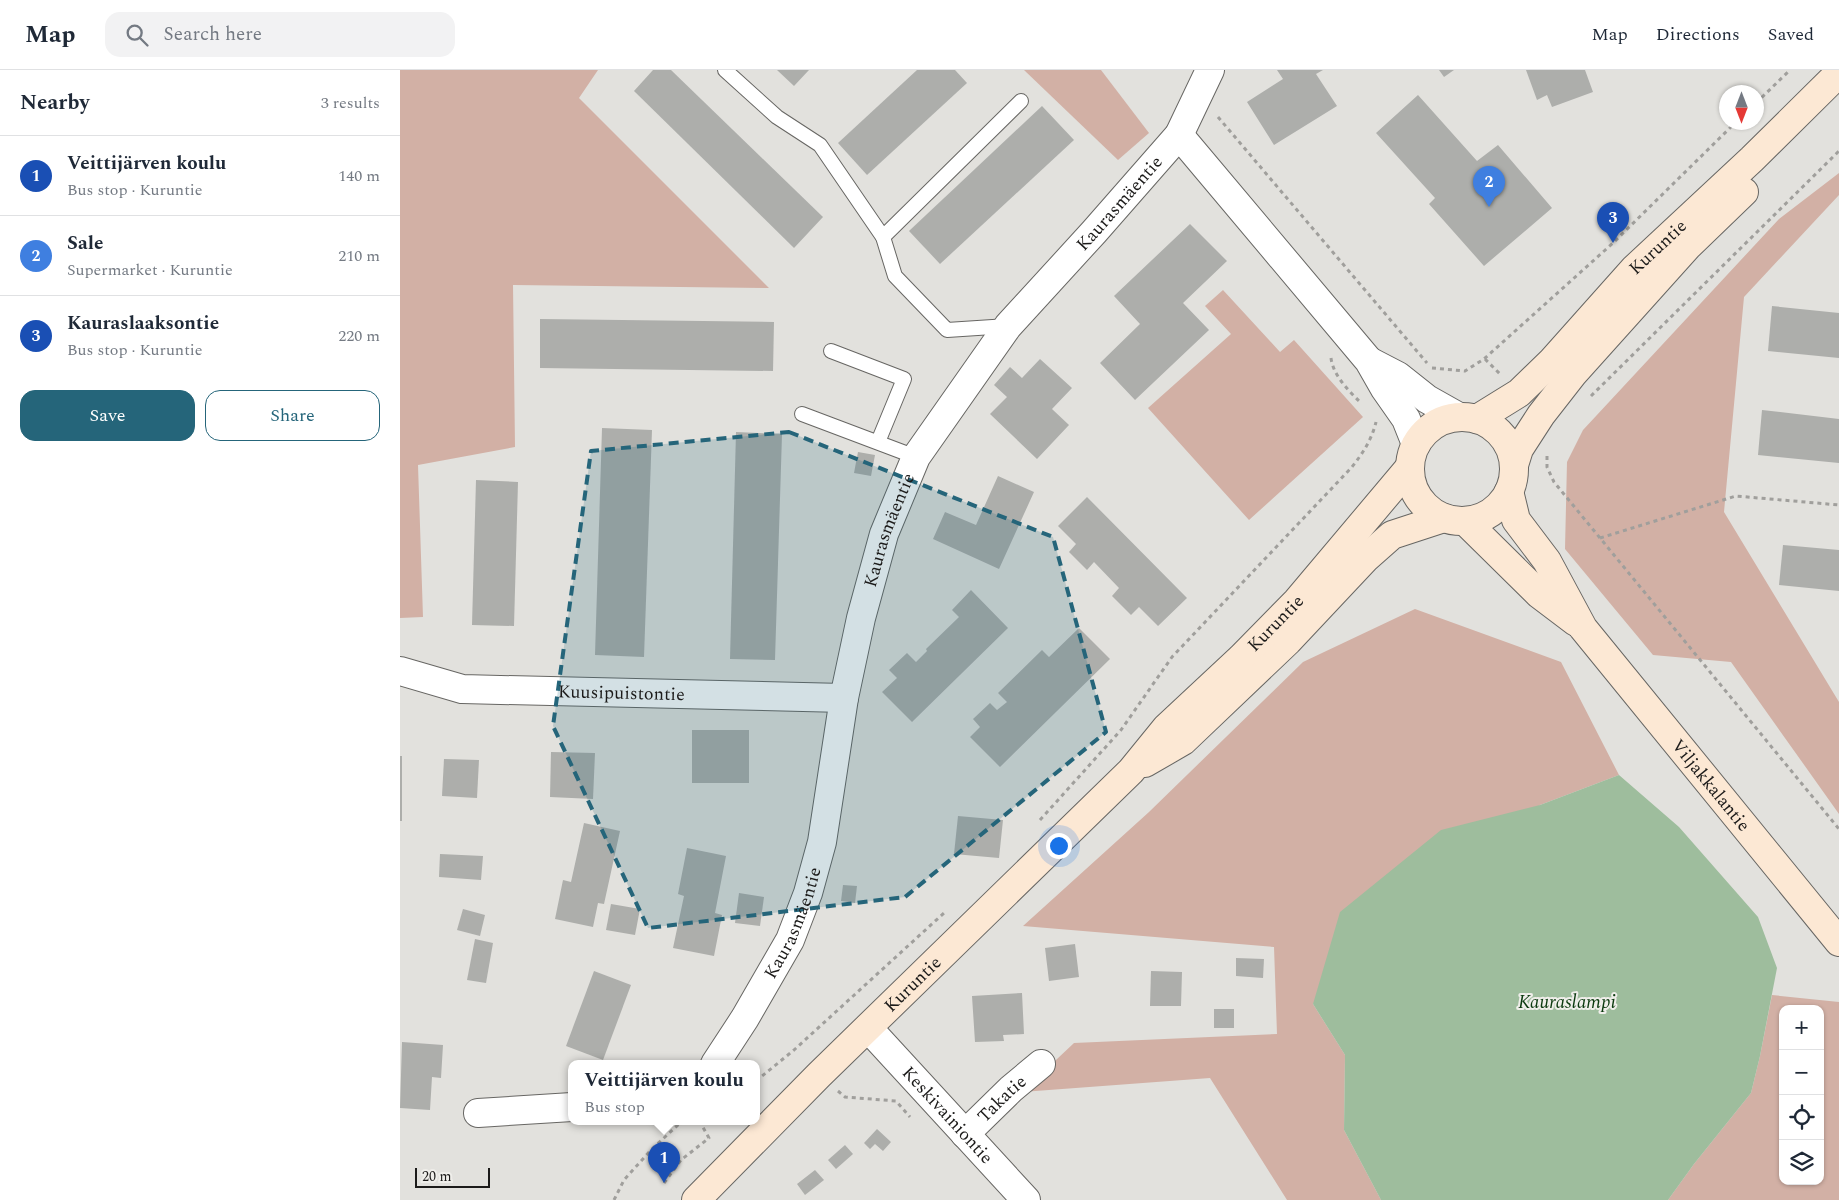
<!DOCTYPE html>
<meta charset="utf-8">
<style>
:root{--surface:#fff;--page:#f2f2f3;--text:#1f2937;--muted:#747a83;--line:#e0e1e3;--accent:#25657a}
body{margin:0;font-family:Spectral,serif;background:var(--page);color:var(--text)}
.controls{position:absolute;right:15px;bottom:15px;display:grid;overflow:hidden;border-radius:10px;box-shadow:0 1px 4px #0004}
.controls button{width:45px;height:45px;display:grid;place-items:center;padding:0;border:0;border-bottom:1px solid var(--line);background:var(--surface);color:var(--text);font:25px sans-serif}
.compass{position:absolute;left:1319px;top:15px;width:45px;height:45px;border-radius:50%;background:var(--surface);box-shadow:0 1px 4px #0004;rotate:180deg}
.scale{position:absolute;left:15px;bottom:12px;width:75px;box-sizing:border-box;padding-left:5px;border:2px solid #1c1b1a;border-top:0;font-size:14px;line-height:18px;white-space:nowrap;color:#1c1b1a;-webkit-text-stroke:4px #efeeea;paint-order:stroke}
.you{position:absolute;left:658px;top:775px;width:18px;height:18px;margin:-12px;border:4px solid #fff;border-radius:50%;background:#1a73e8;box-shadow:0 0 0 8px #1a73e833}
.badge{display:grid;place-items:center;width:32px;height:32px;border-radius:50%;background:var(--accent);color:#fff;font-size:16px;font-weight:700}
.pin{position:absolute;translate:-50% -41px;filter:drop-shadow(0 1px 2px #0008)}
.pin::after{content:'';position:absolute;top:26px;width:18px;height:15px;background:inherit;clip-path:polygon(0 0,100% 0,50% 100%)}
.popup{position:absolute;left:168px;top:990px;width:192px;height:65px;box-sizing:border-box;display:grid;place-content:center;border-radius:10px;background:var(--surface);filter:drop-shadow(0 1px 4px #0005);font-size:16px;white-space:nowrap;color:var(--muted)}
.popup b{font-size:19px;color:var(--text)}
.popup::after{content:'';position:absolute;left:50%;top:100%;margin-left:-10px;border:10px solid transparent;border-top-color:var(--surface)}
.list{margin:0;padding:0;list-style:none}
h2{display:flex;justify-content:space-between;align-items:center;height:65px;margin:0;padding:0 20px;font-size:21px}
h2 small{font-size:16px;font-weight:400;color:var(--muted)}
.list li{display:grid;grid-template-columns:32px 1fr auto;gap:15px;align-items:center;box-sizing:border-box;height:80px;padding:0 20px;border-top:1px solid var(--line)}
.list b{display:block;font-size:19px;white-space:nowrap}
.list p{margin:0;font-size:16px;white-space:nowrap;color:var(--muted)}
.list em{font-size:16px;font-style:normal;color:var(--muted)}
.actions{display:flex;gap:10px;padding:15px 20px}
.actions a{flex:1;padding:11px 0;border:1px solid var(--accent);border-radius:15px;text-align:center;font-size:18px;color:var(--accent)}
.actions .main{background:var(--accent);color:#fff}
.icon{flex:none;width:28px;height:28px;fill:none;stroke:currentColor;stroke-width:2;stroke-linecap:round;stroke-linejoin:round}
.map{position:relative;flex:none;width:1439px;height:1130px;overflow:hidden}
header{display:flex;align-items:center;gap:30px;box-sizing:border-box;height:70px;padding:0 25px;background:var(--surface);border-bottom:1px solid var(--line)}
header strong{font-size:24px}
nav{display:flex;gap:28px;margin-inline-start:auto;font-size:18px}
.search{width:350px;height:45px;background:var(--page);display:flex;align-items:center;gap:12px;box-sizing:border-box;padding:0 18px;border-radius:15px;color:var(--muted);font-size:19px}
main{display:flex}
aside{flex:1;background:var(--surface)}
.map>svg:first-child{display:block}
.green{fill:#d2b0a5;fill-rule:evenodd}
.water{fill:#9ebd9d}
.building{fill:#adaeab}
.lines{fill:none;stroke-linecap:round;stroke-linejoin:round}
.service-casing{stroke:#676663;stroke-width:16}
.minor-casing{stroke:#676663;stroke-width:30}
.secondary-casing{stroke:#676663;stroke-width:30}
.path{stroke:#a09f9c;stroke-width:3;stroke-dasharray:4 4;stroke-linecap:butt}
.service{stroke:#fff;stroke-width:14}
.minor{stroke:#fff;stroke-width:28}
.secondary{stroke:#fce8d4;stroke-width:28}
.marked{fill:#25657a;fill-opacity:0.2;stroke:#25657a;stroke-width:4;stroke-dasharray:10 6;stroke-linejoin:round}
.labels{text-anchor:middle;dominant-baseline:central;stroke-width:4;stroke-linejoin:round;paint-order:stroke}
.street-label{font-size:18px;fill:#1c1b1a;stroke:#efeeea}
.water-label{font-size:19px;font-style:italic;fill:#0b3a0f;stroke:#efeeea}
</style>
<header>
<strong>Map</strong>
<div class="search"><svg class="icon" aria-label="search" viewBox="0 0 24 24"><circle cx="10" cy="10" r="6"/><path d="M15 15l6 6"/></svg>Search here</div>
<nav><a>Map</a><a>Directions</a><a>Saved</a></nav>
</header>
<main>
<aside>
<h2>Nearby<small>3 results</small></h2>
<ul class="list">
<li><span class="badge" style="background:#1a4fb4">1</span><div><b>Veittijärven koulu</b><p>Bus stop · Kuruntie</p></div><em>140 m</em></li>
<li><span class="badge" style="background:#3f7fe0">2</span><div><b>Sale</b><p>Supermarket · Kuruntie</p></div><em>210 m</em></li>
<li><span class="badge" style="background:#1a4fb4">3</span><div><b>Kauraslaaksontie</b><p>Bus stop · Kuruntie</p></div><em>220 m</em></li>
</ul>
<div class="actions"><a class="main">Save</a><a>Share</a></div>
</aside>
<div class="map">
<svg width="1439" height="1130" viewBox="0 0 1439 1130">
<rect width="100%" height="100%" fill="#e2e1dd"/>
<g class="green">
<polygon points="0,0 198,0 179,28 369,218 113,215 115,377 18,395 23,547 0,548"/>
<polygon points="624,0 701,0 749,63 718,90"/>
<polygon points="1439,103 1439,125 1344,227 1324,442 1439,632 1439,744 1331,592 1253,585 1165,479 1167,392 1183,360 1379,149"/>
<polygon points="823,220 880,282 894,270 963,347 849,450 748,338 831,264 805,236"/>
<polygon points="1015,539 1161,592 1219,705 1140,735 913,934 945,985 944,1060 981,1130 887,1130 810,1008 622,1022 674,973 877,964 874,877 623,856 749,742 903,592"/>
<path d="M1372,925L1439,932V1130H1268L1294,1094L1351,1023L1360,986ZM1383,939H1420V1111H1383Z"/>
</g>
<polygon class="water" points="1219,705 1279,757 1358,847 1377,898 1360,986 1351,1023 1294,1094 1268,1130 981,1130 944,1060 945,985 913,934 940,842 1041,760 1140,735"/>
<g class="building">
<polygon points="253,0 271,0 423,147 394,178 234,21"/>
<polygon points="377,0 409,0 394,16"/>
<polygon points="517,0 555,0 567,13 467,105 438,73"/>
<polygon points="877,0 923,0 916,4 937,36 874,75 847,32 883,9"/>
<polygon points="1039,0 1054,0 1044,7"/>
<polygon points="1126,0 1185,0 1193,22 1152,37 1147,25 1137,30"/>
<polygon points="1018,25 1077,91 1098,75 1152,138 1084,196 1029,134 1035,128 976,63"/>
<polygon points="642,36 674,70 540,194 509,161"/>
<polygon points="790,154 827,191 783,233 809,260 735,330 700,293 740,254 714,226"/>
<polygon points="1372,236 1439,243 1439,288 1368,281"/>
<polygon points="140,249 374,252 373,301 140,298"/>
<polygon points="640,289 672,318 652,339 669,355 637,389 590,344 607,327 594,315 610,297 622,308"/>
<polygon points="1362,340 1439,349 1439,393 1358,385"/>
<polygon points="202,358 252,360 244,587 195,585"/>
<polygon points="336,362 382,364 375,590 330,589"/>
<polygon points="458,382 475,385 471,406 454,403"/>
<polygon points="598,406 634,422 599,499 533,469 545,442 576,455"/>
<polygon points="76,410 118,412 114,556 72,555"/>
<polygon points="687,427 787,528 758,556 739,537 731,545 712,526 719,518 694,492 687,500 669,482 676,474 658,456"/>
<polygon points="1383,475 1439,480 1439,521 1379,515"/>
<polygon points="571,520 608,558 512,652 482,622 497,608 489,600 507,583 516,592 527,581 526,579 559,547 552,540"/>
<polygon points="679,558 710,589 600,697 570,667 580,657 573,649 590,633 597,640 607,632 598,623 642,580 649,587"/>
<rect x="292" y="660" width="57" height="53"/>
<polygon points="151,682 195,683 193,729 150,727"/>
<rect x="0" y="686" width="2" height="65"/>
<polygon points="44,689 79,690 77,728 42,726"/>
<polygon points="558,746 603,750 599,788 554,784"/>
<polygon points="184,753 220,761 204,834 198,833 193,857 155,849 163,810 171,812"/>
<polygon points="287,778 326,786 315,843 322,845 314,886 273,878 284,826 278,824"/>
<polygon points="40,784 83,786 81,810 39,807"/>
<polygon points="443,815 457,816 455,833 441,831"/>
<polygon points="339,823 364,827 360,856 335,853"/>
<polygon points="211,834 240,839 235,865 206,860"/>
<polygon points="63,839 85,845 80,866 57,860"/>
<polygon points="75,869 93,873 86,913 67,910"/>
<polygon points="675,874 679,907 649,911 645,878"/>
<polygon points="836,888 864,889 863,908 836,906"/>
<polygon points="194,901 231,915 203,990 166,976"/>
<polygon points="751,901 782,902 781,936 750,936"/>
<polygon points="622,923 624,964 603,965 604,971 575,972 572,926"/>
<rect x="814" y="939" width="20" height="19"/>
<polygon points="2,972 43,975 41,1008 32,1007 30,1040 0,1038"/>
<polygon points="477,1059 491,1072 483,1081 475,1074 470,1079 464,1073"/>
<polygon points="445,1075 453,1084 436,1099 428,1090"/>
<polygon points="415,1100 424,1110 405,1125 397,1114"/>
</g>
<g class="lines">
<defs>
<g id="service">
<polyline points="325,0 377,47 420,75 483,167 495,206 547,260 608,256"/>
<polyline points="483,167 621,31"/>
<polyline points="431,281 504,309 478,372"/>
<polyline points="402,344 516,387"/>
</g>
<g id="minor">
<polyline points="779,65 969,291 985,319 1006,349 1016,374"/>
<polyline points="971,292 998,306 1027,329 1059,347"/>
<path id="s1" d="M0,601L62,619L444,628"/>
<path id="s2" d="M468,958L626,1130"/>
<path id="s3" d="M315,994L345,948L390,870L408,823L422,772L444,628L461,548L484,464L516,387L608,256L694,162L779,65L810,0"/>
<polyline points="78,1043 172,1037"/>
<path id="s4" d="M565,1064L611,1019L641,994"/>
</g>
<g id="secondary">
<circle cx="1062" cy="399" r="52"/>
<path id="s5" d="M1077,349L1119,323L1152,291L1234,199L1352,89L1439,3"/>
<polyline points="1114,395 1119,379 1141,345 1173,304 1288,176 1344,122"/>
<path id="s6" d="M1109,421L1116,450L1147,491L1183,558L1439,872"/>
<polyline points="1065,451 1139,524 1176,552"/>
<polyline points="745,693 783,671 888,571 966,488 992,465 1044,448"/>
<path id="s7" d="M296,1130L419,1005L731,701L766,658L841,588L897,531L1009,398"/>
</g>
</defs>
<use href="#service" class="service-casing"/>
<use href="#minor" class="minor-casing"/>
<use href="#secondary" class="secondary-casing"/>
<g class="path">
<polyline points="1356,33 1390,0"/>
<polyline points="818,47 1027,293"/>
<path d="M931,288C933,305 948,320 960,332"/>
<polyline points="1085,289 1100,304"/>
<polyline points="1032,298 1065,301 1084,289 1213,173 1336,52"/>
<polyline points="1191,326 1439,81"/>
<polyline points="1147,386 1147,397 1154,412 1439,759"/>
<polyline points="1200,468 1336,426 1439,435"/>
<path d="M640,750L721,660L772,587L952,397C963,383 972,369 976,352"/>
<polyline points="356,1011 394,980 544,843"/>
<polyline points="438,1021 445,1027 496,1031 510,1047"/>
<polyline points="264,1113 281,1090 309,1068 300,1052"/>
<polyline points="214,1130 224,1110 250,1081 281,1052"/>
</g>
<use href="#service" class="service"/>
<use href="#minor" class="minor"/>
<use href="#secondary" class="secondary"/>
</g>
<path class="marked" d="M389,362L653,467L706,662L505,827L248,858L153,656L191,381Z"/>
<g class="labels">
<g class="street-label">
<text stroke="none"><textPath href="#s3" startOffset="972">Kaurasmäentie</textPath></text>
<text stroke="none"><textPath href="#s5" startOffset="251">Kuruntie</textPath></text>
<text stroke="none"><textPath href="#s3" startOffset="568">Kaurasmäentie</textPath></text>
<text stroke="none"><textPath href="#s7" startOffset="818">Kuruntie</textPath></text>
<text stroke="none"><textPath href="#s1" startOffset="224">Kuusipuistontie</textPath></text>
<text stroke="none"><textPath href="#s6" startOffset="360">Viljakkalantie</textPath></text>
<text stroke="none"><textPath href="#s3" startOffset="162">Kaurasmäentie</textPath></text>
<text stroke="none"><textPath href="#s7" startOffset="306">Kuruntie</textPath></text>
<text stroke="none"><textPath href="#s4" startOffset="51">Takatie</textPath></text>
<text stroke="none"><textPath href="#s2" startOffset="118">Keskivainiontie</textPath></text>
</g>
<g class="water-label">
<text x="1167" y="932">Kauraslampi</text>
</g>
</g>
</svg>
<div class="controls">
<button>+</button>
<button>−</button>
<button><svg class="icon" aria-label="locate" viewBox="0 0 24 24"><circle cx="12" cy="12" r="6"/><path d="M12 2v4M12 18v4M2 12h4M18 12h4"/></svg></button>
<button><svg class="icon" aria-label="layers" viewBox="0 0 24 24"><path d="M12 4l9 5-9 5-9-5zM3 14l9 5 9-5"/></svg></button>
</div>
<svg class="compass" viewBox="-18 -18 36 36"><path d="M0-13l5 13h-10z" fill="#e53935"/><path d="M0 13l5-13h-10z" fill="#747a83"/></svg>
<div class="scale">20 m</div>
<div class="you"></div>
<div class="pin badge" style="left:264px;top:1113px;background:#1a4fb4">1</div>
<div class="popup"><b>Veittijärven koulu</b>Bus stop</div>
<div class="pin badge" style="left:1089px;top:137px;background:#3f7fe0">2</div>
<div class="pin badge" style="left:1213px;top:173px;background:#1a4fb4">3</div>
</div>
</main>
